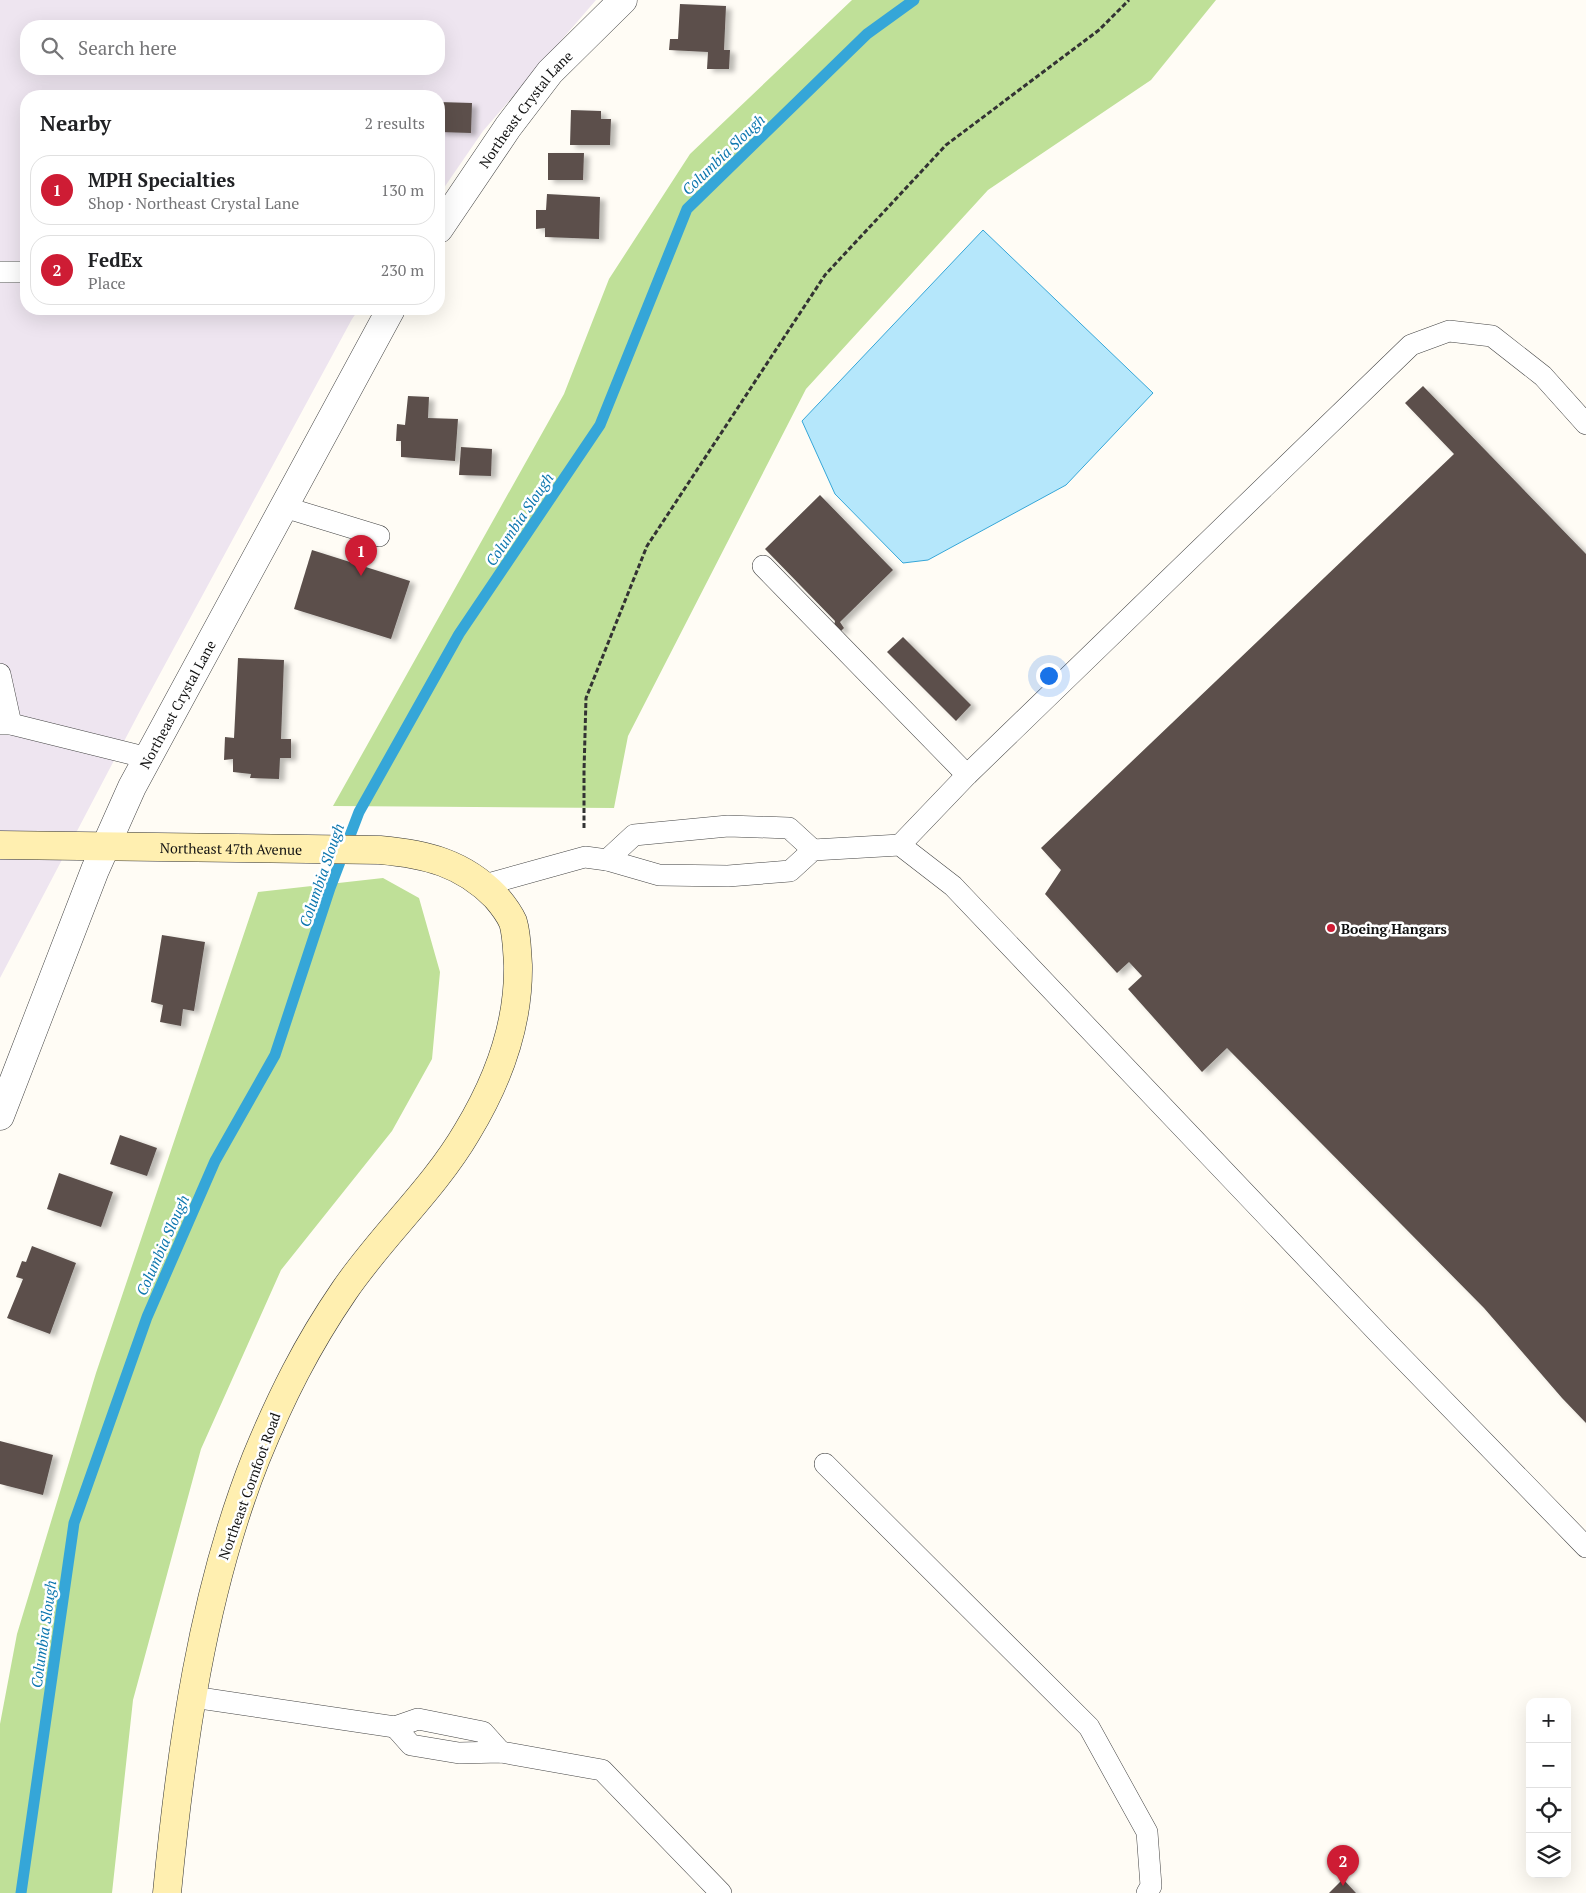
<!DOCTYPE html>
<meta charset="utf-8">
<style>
:root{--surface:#fff;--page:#f2f2f2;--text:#202124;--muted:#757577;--line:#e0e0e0;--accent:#ce1c34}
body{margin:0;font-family:"PT Serif",serif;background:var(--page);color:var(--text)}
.controls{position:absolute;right:15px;bottom:15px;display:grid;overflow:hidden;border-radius:10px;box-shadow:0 5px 20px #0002}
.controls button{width:45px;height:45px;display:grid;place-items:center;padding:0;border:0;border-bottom:1px solid var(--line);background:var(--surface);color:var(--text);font:25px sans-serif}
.you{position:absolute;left:1048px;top:675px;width:18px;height:18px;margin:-12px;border:4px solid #fff;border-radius:50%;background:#1a73e8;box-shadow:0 0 0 8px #1a73e833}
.badge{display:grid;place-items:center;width:32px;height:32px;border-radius:50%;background:var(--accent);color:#fff;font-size:16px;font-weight:700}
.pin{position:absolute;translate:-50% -41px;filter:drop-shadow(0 1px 2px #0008)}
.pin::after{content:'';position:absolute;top:26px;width:18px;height:15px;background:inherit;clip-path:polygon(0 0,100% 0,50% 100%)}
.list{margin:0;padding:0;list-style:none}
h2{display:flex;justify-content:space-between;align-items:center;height:65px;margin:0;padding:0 20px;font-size:21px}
h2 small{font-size:16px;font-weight:400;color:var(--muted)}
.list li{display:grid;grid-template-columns:32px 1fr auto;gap:15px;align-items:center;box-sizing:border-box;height:70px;margin:0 10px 10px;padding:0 10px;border:1px solid var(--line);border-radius:20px}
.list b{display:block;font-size:19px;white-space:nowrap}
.list p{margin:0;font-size:16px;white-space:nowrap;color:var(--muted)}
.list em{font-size:16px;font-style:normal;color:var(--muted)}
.icon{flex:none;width:28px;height:28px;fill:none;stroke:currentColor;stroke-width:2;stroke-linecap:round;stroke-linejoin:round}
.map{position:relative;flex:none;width:1586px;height:1893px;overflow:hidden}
.search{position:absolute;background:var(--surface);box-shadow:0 5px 20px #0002;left:20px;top:20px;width:425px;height:55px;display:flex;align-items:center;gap:12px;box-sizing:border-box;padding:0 18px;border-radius:20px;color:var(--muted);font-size:19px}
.panel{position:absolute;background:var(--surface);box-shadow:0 5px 20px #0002;left:20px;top:90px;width:425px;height:225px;border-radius:20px}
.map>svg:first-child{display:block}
.industrial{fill:#eee5f0;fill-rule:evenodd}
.forest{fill:#bfe098}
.water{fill:#b5e7fb;stroke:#35a6d8}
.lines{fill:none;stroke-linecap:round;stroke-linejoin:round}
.stream{stroke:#35a6d8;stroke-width:11}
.building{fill:#5b504c;filter:url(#shadow)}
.lane-casing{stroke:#444;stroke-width:22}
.street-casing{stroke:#444;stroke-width:29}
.secondary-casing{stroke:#333;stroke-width:29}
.path{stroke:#333;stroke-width:3;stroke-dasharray:5 2.5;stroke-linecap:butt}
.lane{stroke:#fff;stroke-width:21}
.street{stroke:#fff;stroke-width:28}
.secondary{stroke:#ffefb0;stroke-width:28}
.poi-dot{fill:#ce1c34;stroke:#fff;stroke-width:2}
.labels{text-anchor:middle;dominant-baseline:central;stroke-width:5;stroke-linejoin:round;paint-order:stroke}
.street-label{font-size:14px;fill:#111;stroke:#fff}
.poi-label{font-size:14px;font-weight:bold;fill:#111;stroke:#fff;text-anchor:start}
.water-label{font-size:15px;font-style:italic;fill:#0e77af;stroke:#fff}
</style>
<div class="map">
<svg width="1586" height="1893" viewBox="0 0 1586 1893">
<defs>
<filter id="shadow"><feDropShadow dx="5.5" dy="3" stdDeviation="2.5" flood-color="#0004"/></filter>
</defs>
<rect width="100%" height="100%" fill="#fffcf5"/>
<path class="industrial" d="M0,0H596L483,131L439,195V96H26V309H359L352,319L142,707L0,978ZM26,26H439V69H26Z"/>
<g class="forest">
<polygon points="852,0 1216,0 1151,80 988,190 806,389 628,736 614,808 333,806 564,394 609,279 690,154"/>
<polygon points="383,878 419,898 440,972 432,1059 392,1131 281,1270 201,1449 133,1700 112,1893 0,1893 0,1724 17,1634 96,1373 258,892"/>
</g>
<polygon class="water" points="983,230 1153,393 1066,485 928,560 903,563 835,494 802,421"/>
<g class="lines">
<polyline class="stream" points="21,1893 74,1523 147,1317 215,1161 275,1055 330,888 359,812 459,634 600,425 687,209 867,34 914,0"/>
</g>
<g class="building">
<polygon points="680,4 726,6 724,50 730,50 729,69 707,69 708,52 669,50 670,39 678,39"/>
<polygon points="439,102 472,103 471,133 439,132"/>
<polygon points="571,110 601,111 601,119 611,119 610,145 570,145"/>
<polygon points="548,153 584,153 583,180 548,180"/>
<polygon points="547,194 600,197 599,239 545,237 545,228 536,229 536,210 546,210"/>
<polygon points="1423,386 1586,554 1586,1423 1562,1398 1484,1308 1227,1048 1202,1072 1128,989 1142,976 1129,962 1117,973 1045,894 1061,870 1041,848 1454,454 1405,403"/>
<polygon points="408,396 429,397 428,418 458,419 455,461 401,457 401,441 396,441 397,424 405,425"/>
<polygon points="461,447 492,449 491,476 459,475"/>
<polygon points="820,495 893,570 840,622 844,628 840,632 834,626 835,621 765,549"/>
<polygon points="312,550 410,581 391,639 294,609"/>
<polygon points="903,637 971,705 956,721 887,652"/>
<polygon points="238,658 284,660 281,739 291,739 291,758 280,758 279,779 250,778 251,774 233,772 233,759 224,760 225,737 234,738"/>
<polygon points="162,935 205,942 194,1011 183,1009 181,1026 160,1022 163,1005 151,1002"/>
<polygon points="120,1135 157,1148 147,1176 110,1164"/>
<polygon points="59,1173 113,1192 101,1227 47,1209"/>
<polygon points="32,1246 76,1263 50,1334 7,1318 23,1279 16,1277 22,1261 26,1262"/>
<polygon points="0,1441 53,1455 43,1495 0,1484"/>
<polygon points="1343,1879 1356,1893 1329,1893"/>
</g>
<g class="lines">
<defs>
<g id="lane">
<polyline points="0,272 26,272"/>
<polyline points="284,507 379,536"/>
<polyline points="763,566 967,775"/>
<polyline points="0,674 11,724"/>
<polyline points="0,724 11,724 148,758"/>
<polyline points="900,845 967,775 1411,345 1449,331 1492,336 1543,376 1586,424"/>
<polyline points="607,860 634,835 728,826 789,828 813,850"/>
<polyline points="484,885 585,857 607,860 659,875 728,876 790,871 813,850 900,845 953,886 1381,1336 1586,1547"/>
<polyline points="825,1464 1089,1727 1147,1832 1151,1886 1147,1893"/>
<polyline points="193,1697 395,1727 418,1719 483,1732 501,1752"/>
<polyline points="395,1727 411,1745 459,1753 501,1752 602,1770 721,1893"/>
</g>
<g id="street">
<path id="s1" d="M439,229L508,127L550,72L623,0"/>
<path id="s2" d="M0,1116L95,870L132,787L391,309"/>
</g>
<g id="secondary">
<path id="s3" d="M0,845L380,850C426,854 463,863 496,897C502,904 509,913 513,922C517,935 517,951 518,965C519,1025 498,1081 467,1132C433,1190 382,1235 344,1291C307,1345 281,1397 256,1458C202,1594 181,1748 167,1893"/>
</g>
</defs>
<use href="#lane" class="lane-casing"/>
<use href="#street" class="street-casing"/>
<use href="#secondary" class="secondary-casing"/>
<polyline class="path" points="584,828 584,771 586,698 647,546 825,275 946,145 1099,30 1129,0"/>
<use href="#lane" class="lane"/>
<use href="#street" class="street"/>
<use href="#secondary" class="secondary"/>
</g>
<circle class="poi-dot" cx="1331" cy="928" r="5"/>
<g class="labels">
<g class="street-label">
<text stroke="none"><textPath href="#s1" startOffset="148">Northeast Crystal Lane</textPath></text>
<text stroke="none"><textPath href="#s2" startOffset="449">Northeast Crystal Lane</textPath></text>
<text stroke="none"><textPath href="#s3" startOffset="231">Northeast 47th Avenue</textPath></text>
<text transform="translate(249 1486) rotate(-70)">Northeast Cornfoot Road</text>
</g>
<g class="poi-label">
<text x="1341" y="928">Boeing Hangars</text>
</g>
<g class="water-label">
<text transform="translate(723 154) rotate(-44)">Columbia Slough</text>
<text transform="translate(519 519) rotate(-56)">Columbia Slough</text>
<text transform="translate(321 875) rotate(-71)">Columbia Slough</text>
<text transform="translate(162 1245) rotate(-66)">Columbia Slough</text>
<text transform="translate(43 1634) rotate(-82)">Columbia Slough</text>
</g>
</g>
</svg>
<div class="controls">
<button>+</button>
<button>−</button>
<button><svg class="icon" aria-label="locate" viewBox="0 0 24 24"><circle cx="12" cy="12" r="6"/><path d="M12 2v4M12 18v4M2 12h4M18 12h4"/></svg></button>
<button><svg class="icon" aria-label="layers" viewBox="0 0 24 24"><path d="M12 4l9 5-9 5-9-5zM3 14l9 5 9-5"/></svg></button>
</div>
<div class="you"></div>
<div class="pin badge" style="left:361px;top:576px">1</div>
<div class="pin badge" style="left:1343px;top:1886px">2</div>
<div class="search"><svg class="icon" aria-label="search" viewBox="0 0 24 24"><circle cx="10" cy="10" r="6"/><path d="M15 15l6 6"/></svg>Search here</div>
<section class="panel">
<h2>Nearby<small>2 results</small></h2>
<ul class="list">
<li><span class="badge">1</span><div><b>MPH Specialties</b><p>Shop · Northeast Crystal Lane</p></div><em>130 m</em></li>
<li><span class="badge">2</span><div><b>FedEx</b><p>Place</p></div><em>230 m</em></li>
</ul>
</section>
</div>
